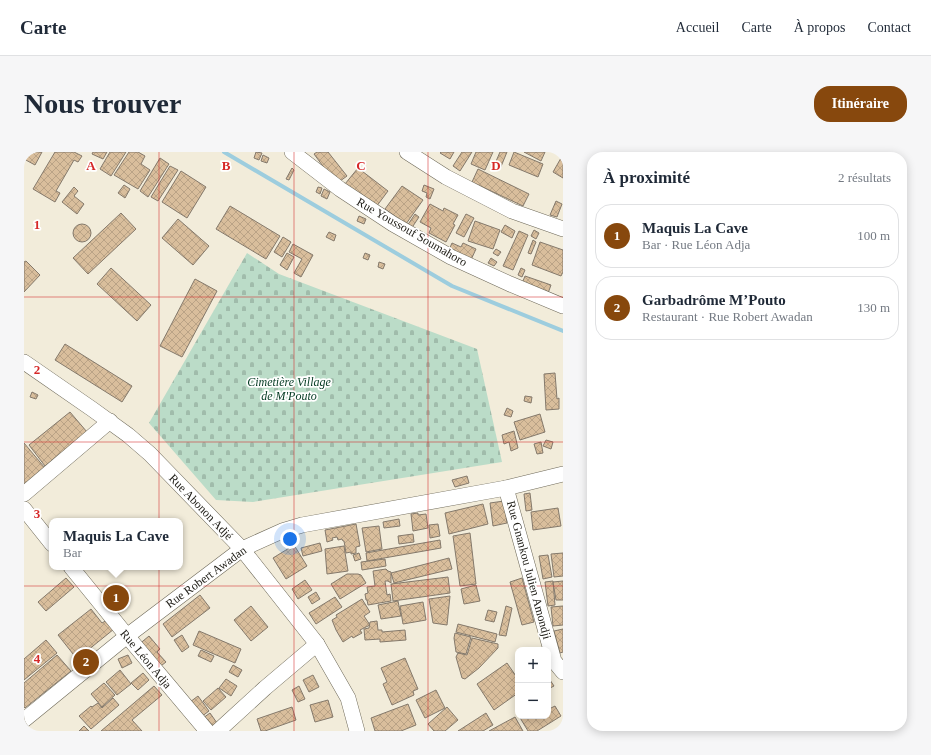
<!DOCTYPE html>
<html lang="fr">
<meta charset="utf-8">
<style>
:root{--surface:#fff;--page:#f6f6f7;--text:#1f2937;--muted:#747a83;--line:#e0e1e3;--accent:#87480d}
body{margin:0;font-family:Georgia,serif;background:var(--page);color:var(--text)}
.controls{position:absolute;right:12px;bottom:12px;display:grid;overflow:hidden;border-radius:8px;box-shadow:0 2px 10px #0003}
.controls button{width:36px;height:36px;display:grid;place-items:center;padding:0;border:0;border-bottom:1px solid var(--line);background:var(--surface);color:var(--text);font:20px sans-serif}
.you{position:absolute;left:266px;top:387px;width:14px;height:14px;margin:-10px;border:3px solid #fff;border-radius:50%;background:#1a73e8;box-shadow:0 0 0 6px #1a73e833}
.badge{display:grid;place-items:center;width:26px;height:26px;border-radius:50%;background:var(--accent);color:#fff;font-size:13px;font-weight:700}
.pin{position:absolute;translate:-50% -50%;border:2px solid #fff;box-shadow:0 1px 4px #0006}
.popup{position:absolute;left:25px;top:366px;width:134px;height:52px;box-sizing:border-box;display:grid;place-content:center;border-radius:8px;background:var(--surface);filter:drop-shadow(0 1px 3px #0005);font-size:13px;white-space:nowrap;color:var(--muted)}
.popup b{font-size:15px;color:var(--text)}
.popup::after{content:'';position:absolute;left:50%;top:100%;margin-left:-8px;border:8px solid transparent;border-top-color:var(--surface)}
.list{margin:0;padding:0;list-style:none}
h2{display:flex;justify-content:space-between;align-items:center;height:52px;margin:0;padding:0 16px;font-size:17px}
h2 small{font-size:13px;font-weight:400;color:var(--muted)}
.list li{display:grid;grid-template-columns:26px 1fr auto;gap:12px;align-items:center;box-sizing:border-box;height:64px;margin:0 8px 8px;padding:0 8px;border:1px solid var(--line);border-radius:16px}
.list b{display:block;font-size:15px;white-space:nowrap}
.list p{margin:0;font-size:13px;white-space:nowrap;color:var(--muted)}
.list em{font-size:13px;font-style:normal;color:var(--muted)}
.map{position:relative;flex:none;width:539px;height:579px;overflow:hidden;border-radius:16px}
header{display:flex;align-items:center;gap:24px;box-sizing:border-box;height:56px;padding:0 20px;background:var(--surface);border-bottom:1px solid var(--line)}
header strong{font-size:19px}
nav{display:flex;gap:22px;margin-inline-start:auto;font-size:14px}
.intro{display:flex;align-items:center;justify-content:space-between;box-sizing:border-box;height:96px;padding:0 24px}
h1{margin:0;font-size:28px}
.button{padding:10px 18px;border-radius:16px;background:var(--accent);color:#fff;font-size:14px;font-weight:700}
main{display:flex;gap:24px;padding:0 24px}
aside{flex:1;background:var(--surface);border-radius:16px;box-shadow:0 2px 10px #0003}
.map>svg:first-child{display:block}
.cemetery{fill:url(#cemetery-stones)}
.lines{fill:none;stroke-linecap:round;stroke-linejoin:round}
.stream{stroke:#9dcdde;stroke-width:4}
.building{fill:url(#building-cross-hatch);stroke:#84796b}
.minor-casing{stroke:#6d6858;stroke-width:16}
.minor{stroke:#fff;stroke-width:15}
.grid{fill:none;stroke:#d62828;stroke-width:1;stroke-opacity:0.55}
.labels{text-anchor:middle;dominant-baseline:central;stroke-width:3.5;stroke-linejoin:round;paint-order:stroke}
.street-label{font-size:12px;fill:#22201a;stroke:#fff}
.park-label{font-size:12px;font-style:italic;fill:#023921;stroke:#fff}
.grid-label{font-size:13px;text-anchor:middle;font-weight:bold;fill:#d62828;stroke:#fff;stroke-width:3.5;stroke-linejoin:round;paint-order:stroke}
</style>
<header>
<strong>Carte</strong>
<nav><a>Accueil</a><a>Carte</a><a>À propos</a><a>Contact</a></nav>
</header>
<div class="intro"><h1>Nous trouver</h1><a class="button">Itinéraire</a></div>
<main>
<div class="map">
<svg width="539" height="579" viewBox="0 0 539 579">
<defs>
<pattern id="cemetery-stones" width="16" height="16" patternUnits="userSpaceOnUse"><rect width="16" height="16" fill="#bbdcc8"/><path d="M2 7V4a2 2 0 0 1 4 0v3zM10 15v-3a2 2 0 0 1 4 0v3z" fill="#a0bcab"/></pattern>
<pattern id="building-cross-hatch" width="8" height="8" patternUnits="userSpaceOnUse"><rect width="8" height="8" fill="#d9be9c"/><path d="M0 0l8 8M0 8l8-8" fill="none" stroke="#baa386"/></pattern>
</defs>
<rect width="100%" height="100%" fill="#f2ecda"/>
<polygon class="cemetery" points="223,101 255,122 453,197 478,310 229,350 192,348 125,271"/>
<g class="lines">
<polyline class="stream" points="200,0 428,134 539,179"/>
</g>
<g class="building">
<polygon points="0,0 18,0 11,13 0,7"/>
<polygon points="31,0 50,0 58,4 54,10 50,8 32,39 36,41 31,50 9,37"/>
<polygon points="69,0 83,0 79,7 68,2"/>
<polygon points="86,0 102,0 87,24 76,17"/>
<polygon points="105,0 114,0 121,4 117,12 126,18 114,37 90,23"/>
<polygon points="232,0 238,1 235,8 230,6"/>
<polygon points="293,0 304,0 323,24 312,32 290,2"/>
<polygon points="417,0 430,0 426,7 416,1"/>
<polygon points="438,0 448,0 436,19 429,14"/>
<polygon points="452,0 469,0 461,18 447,12"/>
<polygon points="476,0 483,0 476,17 470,14"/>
<polygon points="490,0 519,12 514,25 485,13"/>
<polygon points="500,0 521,0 517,9"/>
<polygon points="239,3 245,6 243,11 237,9"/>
<polygon points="136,6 145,12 124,45 116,39"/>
<polygon points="537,6 539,7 539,26 529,20"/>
<polygon points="146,14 154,18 134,49 127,45"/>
<polygon points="268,16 270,18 265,28 262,27"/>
<polygon points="334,16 364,39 352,55 321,32"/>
<polygon points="454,17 505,42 499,54 448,30"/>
<polygon points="157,19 182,35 163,66 138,50"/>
<polygon points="100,33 106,37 101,46 94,41"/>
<polygon points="400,33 410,37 406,47 402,45 403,41 398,39"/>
<polygon points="378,34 399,48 382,72 361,57"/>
<polygon points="50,35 54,39 50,44 60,52 53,62 38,50"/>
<polygon points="294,35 298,36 296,42 292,40"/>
<polygon points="300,37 306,40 303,47 297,44"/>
<polygon points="532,49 538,52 533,65 526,63"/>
<polygon points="406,52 419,59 420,56 434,63 429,72 431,73 422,90 405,81 407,76 396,70"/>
<polygon points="206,54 256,84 242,107 192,77"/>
<polygon points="97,61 112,77 64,122 49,106"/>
<polygon points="391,62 395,65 385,80 381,77"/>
<polygon points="442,62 450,66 440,85 432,81"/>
<polygon points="335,64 342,67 340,72 333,69"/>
<polygon points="154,67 185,94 169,113 138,86"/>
<polygon points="451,69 476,78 469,97 444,89"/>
<circle cx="58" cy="81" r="9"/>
<polygon points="481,73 491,79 488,86 477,80"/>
<polygon points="510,78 515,81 512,87 507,84"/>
<polygon points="495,79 504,83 489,118 479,114"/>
<polygon points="305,80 312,83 310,89 302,85"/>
<polygon points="259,85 267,90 258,105 250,100"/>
<polygon points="509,88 512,90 507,102 504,101"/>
<polygon points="516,90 539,98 539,120 537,124 508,113"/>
<polygon points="428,91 437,95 439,91 452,97 446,110 424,100"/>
<polygon points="269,92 289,103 277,125 270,121 278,107 265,100"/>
<polygon points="472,97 477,100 474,104 469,101"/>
<polygon points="263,101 270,105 263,118 256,113"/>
<polygon points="341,101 346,103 344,108 339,106"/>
<polygon points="467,106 473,110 470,114 464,111"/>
<polygon points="2,109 16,123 0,140 0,110"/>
<polygon points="355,110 361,112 359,117 354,115"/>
<polygon points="87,116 127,153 113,169 73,132"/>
<polygon points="497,116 501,118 498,125 494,123"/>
<polygon points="501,124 527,133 523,144 497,134"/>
<polygon points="171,127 193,139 158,205 136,194"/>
<polygon points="41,192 108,234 98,250 31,208"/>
<polygon points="531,221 533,247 535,246 535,257 522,258 520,222"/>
<polygon points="8,240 14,243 12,247 6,245"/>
<polygon points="501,244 508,245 507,251 500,249"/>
<polygon points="483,256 489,259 487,265 480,263"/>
<polygon points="46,260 63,280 21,314 5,293"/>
<polygon points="516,262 521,280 496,288 490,270"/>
<polygon points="490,279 494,296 487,299 485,290 480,292 478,283"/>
<polygon points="522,288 529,290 527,297 519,294"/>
<polygon points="517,290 519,301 513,302 510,292"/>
<polygon points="0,291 21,316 0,333"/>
<polygon points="443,324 445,331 431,335 428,328"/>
<polygon points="506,341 508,358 502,359 500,342"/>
<polygon points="480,349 483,371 469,374 466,351"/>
<polygon points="459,352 464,372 425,382 421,361"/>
<polygon points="534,356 537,374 509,378 507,360"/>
<polygon points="394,361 394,363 402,362 404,376 389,379 387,362"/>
<polygon points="375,367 376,374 360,376 359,370"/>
<polygon points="332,372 336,394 332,395 332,401 327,402 327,400 322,401 320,389 319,389 318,387 314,388 313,385 308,386 309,388 303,390 301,378"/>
<polygon points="414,372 416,384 406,386 405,373"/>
<polygon points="355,374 358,397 342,400 338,376"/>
<polygon points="446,381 452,432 436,434 429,384"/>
<polygon points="389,382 390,390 375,392 374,384"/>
<polygon points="416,388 417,396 343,409 342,401"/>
<polygon points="296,391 298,399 279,404 277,396"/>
<polygon points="270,393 283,414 262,427 249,406"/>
<polygon points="320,394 324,419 303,422 301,397"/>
<polygon points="335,401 337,407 331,409 329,403"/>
<polygon points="539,401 539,424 530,425 527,402"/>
<polygon points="524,403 528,425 519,427 515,404"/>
<polygon points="425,406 428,417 370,431 367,421"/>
<polygon points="361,407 362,414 338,418 337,410"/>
<polygon points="362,417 364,419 367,420 367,431 364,429 361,429 363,443 366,442 367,449 344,453 343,448 342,448 341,442 344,441 343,435 351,434 349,419"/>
<polygon points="323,422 334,422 337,423 342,431 316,447 307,432"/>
<polygon points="424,425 426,441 369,449 367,432"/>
<polygon points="42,426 50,435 22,459 14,450"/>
<polygon points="498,426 510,470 498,473 486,430"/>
<polygon points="281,428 288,438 274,447 268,437"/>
<polygon points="529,429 531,453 524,454 521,430"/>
<polygon points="539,429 539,448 532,448 529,430"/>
<polygon points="452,433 456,449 440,452 437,437"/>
<polygon points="91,434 99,444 97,445 100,448 92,454 82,442"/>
<polygon points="292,440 296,447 288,452 284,445"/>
<polygon points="176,443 186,456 148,485 139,472"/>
<polygon points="426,444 423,473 409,471 405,447"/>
<polygon points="311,445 318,455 292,472 285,461"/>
<polygon points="338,447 346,460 340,464 346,473 336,478 338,481 329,486 328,484 319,490 312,478 308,468 313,465 312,463"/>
<polygon points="374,449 377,464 357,467 354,453"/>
<polygon points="399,450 402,468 379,472 376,454"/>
<polygon points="227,454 244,475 227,489 210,468"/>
<polygon points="482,454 488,456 482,484 475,483"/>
<polygon points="539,454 539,473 529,474 527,455"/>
<polygon points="67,457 78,471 83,468 90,477 53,507 34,483"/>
<polygon points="464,458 473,460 470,470 461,468"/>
<polygon points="353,469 354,478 358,478 358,480 381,478 382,488 356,490 356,487 341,488 340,477 345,476 346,470"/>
<polygon points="434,472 473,482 471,490 432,480"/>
<polygon points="539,477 539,500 536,501 530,479"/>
<polygon points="175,479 217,497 211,511 169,493"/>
<polygon points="431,481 447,485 442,502 432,500 430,486"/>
<polygon points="158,483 165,495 158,500 150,488"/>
<polygon points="125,484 136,497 133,500 142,510 133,517 113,494"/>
<polygon points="448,486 474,492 474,496 455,516 441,527 438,526 432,505 434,501 443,503"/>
<polygon points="22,488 33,501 0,528 0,507"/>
<polygon points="177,498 190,504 187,510 174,504"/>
<polygon points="33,503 47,519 1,556 0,555 0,531"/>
<polygon points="104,503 108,511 98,516 94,507"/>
<polygon points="381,506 394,537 389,539 390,543 368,553 359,532 363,530 357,516"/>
<polygon points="483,511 494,527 494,541 470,558 453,532"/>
<polygon points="209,513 218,518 214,525 205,520"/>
<polygon points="96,518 107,532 93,543 82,530"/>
<polygon points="119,521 125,528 114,538 107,531"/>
<polygon points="289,523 295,535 285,540 279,528"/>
<polygon points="202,527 213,534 207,544 195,536"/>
<polygon points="526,528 530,534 524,537 524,529"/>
<polygon points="80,531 91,543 78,555 67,542"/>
<polygon points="130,534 138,543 108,568 118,579 77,579"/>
<polygon points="275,534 281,547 274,550 268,538"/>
<polygon points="194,536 202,545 187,558 179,549"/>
<polygon points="412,538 421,556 401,566 392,548"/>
<polygon points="174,544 185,559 177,565 166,550"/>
<polygon points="89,546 95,553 67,577 55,564 67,554 68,555 74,551 78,556"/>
<polygon points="304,548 309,565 291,570 286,553"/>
<polygon points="384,552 392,573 377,579 351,579 347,566"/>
<polygon points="531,554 537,564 513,579 504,579 495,564 524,564 524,556 525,557"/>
<polygon points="268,555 272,568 241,579 237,579 233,567"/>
<polygon points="423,555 434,568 421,579 410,579 404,572"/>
<polygon points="186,561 193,571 186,576 179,566"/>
<polygon points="462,561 469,573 459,579 434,579"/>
<polygon points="491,565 499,579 465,579"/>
<polygon points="60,574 65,579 55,579"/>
</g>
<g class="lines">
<defs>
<g id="minor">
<polyline points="268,0 316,37 369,72 427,105 486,132 539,154"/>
<polyline points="383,0 422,25 488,59 539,77"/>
<polyline points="0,210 68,257 104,283 126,302 218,397 293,492 324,546 333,579"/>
<polyline points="482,336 530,509 539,520"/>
<polyline points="0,342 86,269"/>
<polyline points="0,357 28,392"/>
<polyline points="47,415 103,484 183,579"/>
<polyline points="0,568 103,484 218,397 258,379 278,373 482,336 539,322"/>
<polyline points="194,579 241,536 293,492"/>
</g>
</defs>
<use href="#minor" class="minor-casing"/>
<use href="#minor" class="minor"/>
</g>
<path class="grid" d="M135,0V579M270,0V579M404,0V579M0,145H539M0,290H539M0,434H539"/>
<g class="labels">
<g class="street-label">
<text transform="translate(388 80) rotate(30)">Rue Youssouf Soumahoro</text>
<text transform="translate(177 355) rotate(46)">Rue Abonon Adjé</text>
<text transform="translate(505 418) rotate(75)">Rue Gnankou Julien Amondji</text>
<text transform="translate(182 425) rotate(-36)">Rue Robert Awadan</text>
<text transform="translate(122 507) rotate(50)">Rue Léon Adja</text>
</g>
<g class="park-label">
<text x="265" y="230">Cimetière Village<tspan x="265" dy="14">de M'Pouto</tspan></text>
</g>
</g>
<g class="grid-label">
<text x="67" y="18">A</text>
<text x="202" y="18">B</text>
<text x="337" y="18">C</text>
<text x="472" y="18">D</text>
<text x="13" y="77">1</text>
<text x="13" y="222">2</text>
<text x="13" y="366">3</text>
<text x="13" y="511">4</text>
</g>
</svg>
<div class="controls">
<button>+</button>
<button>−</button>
</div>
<div class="you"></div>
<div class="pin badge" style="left:92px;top:446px">1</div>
<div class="popup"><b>Maquis La Cave</b>Bar</div>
<div class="pin badge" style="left:62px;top:510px">2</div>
</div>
<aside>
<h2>À proximité<small>2 résultats</small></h2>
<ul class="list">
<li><span class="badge">1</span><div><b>Maquis La Cave</b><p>Bar · Rue Léon Adja</p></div><em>100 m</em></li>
<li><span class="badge">2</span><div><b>Garbadrôme M’Pouto</b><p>Restaurant · Rue Robert Awadan</p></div><em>130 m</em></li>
</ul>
</aside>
</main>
